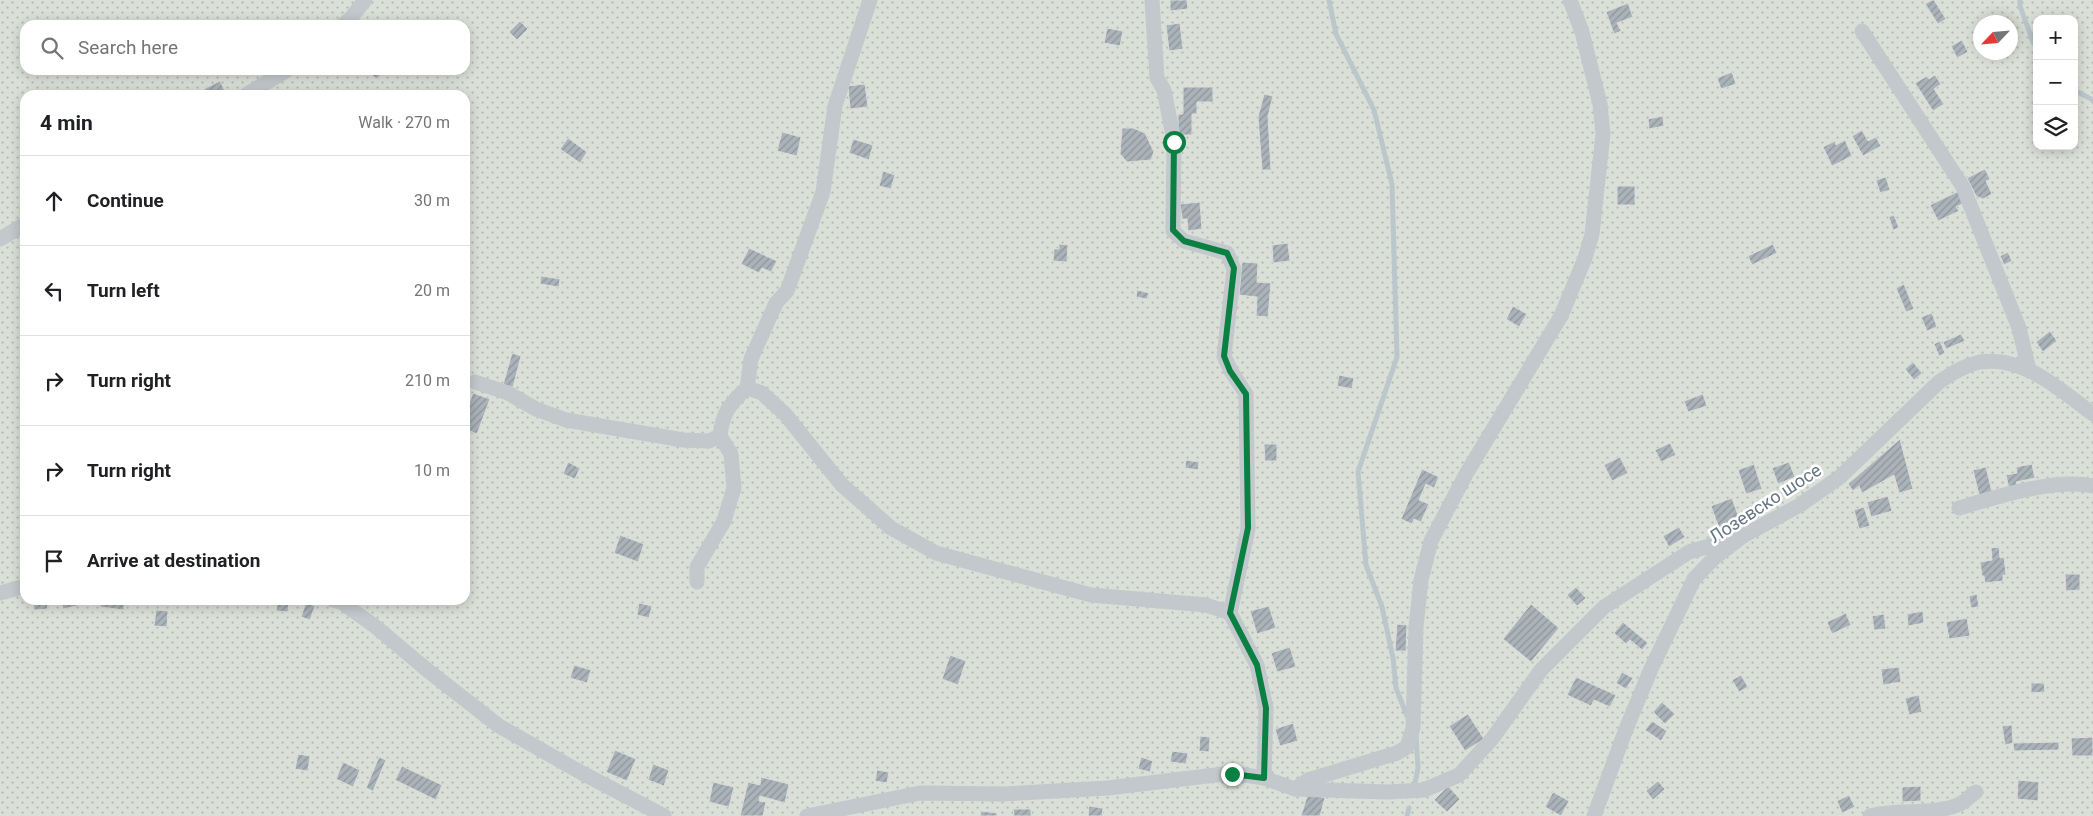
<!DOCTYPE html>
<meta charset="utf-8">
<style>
:root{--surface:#fff;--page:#f6f6f6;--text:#202124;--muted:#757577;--line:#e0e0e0}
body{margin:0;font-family:Roboto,sans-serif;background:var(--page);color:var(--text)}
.controls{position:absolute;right:15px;top:15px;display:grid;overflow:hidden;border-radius:10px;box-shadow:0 2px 12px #0003}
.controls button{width:45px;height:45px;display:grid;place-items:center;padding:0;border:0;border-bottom:1px solid var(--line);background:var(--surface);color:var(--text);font:25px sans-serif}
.compass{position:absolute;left:1973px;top:15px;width:45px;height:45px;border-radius:50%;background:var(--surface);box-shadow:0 2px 12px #0003;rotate:244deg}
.stop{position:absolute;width:15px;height:15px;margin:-11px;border:4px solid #0b8043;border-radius:50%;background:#fff}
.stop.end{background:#0b8043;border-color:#fff;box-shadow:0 1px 5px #0008}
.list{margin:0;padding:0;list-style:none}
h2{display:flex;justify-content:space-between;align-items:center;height:65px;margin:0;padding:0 20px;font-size:21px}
h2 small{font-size:16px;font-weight:400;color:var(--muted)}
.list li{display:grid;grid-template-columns:32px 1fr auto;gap:15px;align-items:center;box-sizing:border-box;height:90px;padding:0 20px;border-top:1px solid var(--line)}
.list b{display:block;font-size:19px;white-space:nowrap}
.list em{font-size:16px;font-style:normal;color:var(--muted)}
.icon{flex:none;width:28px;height:28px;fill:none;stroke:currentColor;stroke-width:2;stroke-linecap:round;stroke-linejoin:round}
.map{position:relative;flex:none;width:2093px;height:816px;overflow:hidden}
.search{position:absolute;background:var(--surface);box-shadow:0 2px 12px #0003;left:20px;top:20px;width:450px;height:55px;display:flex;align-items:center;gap:12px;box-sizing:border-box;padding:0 18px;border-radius:15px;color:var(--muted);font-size:19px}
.panel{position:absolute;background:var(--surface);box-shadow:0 2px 12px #0003;left:20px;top:90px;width:450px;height:515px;border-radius:15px}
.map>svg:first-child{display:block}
.garden{fill:url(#garden-dots);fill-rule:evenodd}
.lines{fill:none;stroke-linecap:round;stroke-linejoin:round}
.stream{stroke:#bbc7cb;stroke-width:5}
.building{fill:url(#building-hatch);stroke:#dcdcda}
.street{stroke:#c3c8cc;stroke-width:15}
.route{stroke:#0b8043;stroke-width:6}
.labels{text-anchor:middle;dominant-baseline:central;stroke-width:5;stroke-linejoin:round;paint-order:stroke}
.street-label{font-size:18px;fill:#657683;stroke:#fff}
</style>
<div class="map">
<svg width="2093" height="816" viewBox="0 0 2093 816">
<defs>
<pattern id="garden-dots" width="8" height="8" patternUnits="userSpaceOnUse" patternTransform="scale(1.25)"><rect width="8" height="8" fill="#dadfd7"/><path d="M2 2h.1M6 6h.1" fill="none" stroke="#b4b9b4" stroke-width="1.8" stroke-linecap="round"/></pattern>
<pattern id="building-hatch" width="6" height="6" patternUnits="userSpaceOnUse" patternTransform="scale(1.25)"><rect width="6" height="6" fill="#aab3b9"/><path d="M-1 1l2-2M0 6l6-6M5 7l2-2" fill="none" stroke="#8e969c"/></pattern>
</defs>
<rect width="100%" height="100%" fill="#fafaf8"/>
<path class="garden" d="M0,0H2093V816H0ZM2037,19H2074V146H2037ZM1980,22H2010V52H1980ZM25,25H465V70H25ZM25,95H465V600H25Z"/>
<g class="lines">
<g class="stream">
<polyline points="1329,0 1336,34 1374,110 1392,184 1397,357 1358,472 1366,565 1382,607 1393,658 1396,688 1407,716"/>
<polyline points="2020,0 2020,6 2033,42 2037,48"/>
<polyline points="2074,90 2093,100"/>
<polyline points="1415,783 1418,768 1416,736"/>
<polyline points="1407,816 1409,808"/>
</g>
</g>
<g class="building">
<polygon points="1170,0 1187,0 1188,9 1170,11"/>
<polygon points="1932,0 1934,0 1946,19 1938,24 1925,4"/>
<polygon points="1628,3 1633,17 1617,23 1621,31 1614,34 1606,12"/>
<polygon points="520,21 528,29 517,40 509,32"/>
<polygon points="1180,23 1183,49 1169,51 1166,25"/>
<polygon points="1107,28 1123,31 1120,46 1104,43"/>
<polygon points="1962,40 1968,52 1957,58 1951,46"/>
<polygon points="368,70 386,70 376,79"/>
<polygon points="1732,72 1736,84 1721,89 1717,78"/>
<polygon points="1935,75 1941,84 1934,89 1944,104 1933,111 1915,83 1927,76 1929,79"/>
<polygon points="220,81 227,95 207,95 204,89"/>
<polygon points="865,84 868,107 850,109 848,86"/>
<polygon points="1183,87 1213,87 1213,102 1197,102 1197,114 1192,114 1192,135 1178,135 1178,114 1183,114"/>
<polygon points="1264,94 1273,96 1268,116 1271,170 1262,170 1258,117"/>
<polygon points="1663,116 1664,126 1649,129 1648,119"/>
<polygon points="1122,128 1133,128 1145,133 1154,152 1151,160 1127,162 1120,154"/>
<polygon points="1862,130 1868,141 1876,137 1881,146 1863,156 1852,136"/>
<polygon points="782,132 801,137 797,156 777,151"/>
<polygon points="568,138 587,152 580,163 560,149"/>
<polygon points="853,139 873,145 869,160 849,153"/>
<polygon points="1845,140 1852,156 1832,166 1823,147 1835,141 1836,145"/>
<polygon points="1985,169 1990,179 1986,181 1992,194 1983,199 1976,196 1967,178"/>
<polygon points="883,171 895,175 891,189 879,186"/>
<polygon points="1886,177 1890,190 1880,193 1876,180"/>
<rect x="1617" y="186" width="18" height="19"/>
<polygon points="1961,190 1966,202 1956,207 1959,211 1938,221 1930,205"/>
<polygon points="1200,202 1202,229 1188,231 1187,219 1182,219 1180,204"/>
<polygon points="1894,215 1899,228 1893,230 1889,217"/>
<polygon points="1288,243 1290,261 1273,263 1272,245"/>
<polygon points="1059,244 1068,245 1067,262 1053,261 1054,249 1059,249"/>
<polygon points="1773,244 1777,253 1752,265 1748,256"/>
<polygon points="749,248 777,261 771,272 762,268 759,273 741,264"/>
<polygon points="2008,252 2012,261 2004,265 2000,256"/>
<polygon points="1242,262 1258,263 1257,282 1271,283 1268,317 1256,316 1257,297 1239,295"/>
<polygon points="541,276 560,279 559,287 540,284"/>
<polygon points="1904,284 1914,309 1906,312 1896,288"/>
<polygon points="1137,290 1149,293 1147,299 1136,297"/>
<polygon points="1513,306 1527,314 1519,327 1506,319"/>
<polygon points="1932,313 1937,327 1927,331 1921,317"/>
<polygon points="2050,331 2057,341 2043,352 2036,342"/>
<polygon points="1961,334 1965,341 1946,349 1943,342"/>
<polygon points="1940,341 1945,353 1939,356 1934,344"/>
<polygon points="512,353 521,356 513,387 503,385"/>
<polygon points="1913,362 1922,373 1914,380 1905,369"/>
<polygon points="1339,375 1354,378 1352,389 1337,386"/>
<polygon points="473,393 490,399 477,434 465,429 465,414"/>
<polygon points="1703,394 1707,406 1688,412 1684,401"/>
<polygon points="1900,439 1913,489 1899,493 1894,475 1862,493 1859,486 1853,491 1848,484"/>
<polygon points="1670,443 1676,455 1661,462 1655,450"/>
<polygon points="1264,444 1277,444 1277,461 1265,461"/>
<polygon points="1620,457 1628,473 1612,481 1604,465"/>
<polygon points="1186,460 1199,462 1198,470 1185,468"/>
<polygon points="568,462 580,468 575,479 563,474"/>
<polygon points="1789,462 1795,477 1778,484 1772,468"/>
<polygon points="1754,464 1762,489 1746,494 1738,470"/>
<polygon points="2032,464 2035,478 2016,482 2018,487 2009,489 2006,475 2017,473 2016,467"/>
<polygon points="1986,467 1992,492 1979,495 1973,470"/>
<polygon points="1422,469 1439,477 1434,488 1426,484 1419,500 1429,504 1421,522 1414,519 1412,524 1401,519"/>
<polygon points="1888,496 1892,511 1871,517 1867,502"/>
<polygon points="1732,498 1740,521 1719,528 1711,506"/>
<polygon points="1864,507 1870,526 1859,529 1854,510"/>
<polygon points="1679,527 1685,537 1669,547 1663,536"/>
<polygon points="620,535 644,544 638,562 614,553"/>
<polygon points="1999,547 2000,558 2004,557 2006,575 2003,575 2003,581 1985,583 1984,576 1982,576 1980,562 1992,560 1991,548"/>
<polygon points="2065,574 2080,574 2080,590 2066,591"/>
<polygon points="1576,587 1586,598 1577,606 1567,595"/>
<polygon points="1977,594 1979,607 1971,608 1969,596"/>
<polygon points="33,600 47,600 48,609 34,610"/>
<polygon points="61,600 75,600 77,606 63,609"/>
<polygon points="101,600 124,600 124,610 100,607"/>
<polygon points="278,600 289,600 288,612 276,611"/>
<polygon points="306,602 315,606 310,620 301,617"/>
<polygon points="639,603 652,606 649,618 637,615"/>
<polygon points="1531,604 1559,628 1531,662 1503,639"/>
<polygon points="1269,606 1276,628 1257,634 1250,611"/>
<polygon points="156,610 168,611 167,627 154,626"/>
<polygon points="1923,611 1924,623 1908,626 1907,614"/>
<polygon points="1846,613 1851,625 1832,634 1827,622"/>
<polygon points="1884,614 1886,629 1874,630 1872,616"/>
<polygon points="1967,618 1970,636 1949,639 1946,622"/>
<polygon points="1623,622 1648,643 1642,650 1630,640 1626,644 1614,633"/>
<polygon points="1397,624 1407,625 1406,651 1395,651"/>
<polygon points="1290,647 1296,667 1277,672 1271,653"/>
<polygon points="950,655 966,661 958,685 942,679"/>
<polygon points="574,665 591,670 587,683 570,678"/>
<polygon points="1899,667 1901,682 1883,685 1881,669"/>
<polygon points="1622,672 1633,678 1626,689 1616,683"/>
<polygon points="1741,675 1748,687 1739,692 1732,680"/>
<polygon points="1576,677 1616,695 1610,707 1594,700 1591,706 1567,695"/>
<polygon points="2031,683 2044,683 2045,692 2031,693"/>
<polygon points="1919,695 1922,712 1909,715 1905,698"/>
<polygon points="1662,702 1675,714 1665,724 1653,712"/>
<polygon points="1468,714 1484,739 1465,751 1449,726"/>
<polygon points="1652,721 1667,731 1661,741 1645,730"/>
<polygon points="1293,723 1298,741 1280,746 1275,729"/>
<polygon points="2012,725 2013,743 2005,745 2002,726"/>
<polygon points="1200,736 1210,737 1209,752 1199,751"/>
<polygon points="2093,737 2093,756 2072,756 2071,738"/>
<polygon points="2059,742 2059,750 2014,751 2013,743"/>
<polygon points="615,750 636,759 627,781 606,772"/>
<polygon points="1172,751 1188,753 1186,764 1170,762"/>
<polygon points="298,754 310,756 308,771 295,769"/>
<polygon points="379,757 386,760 373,791 366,788"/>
<polygon points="1141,757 1153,761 1150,772 1138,769"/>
<polygon points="343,762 360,770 353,787 336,779"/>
<polygon points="653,764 669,770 664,786 648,780"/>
<polygon points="402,766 442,785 436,800 395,780"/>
<polygon points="877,770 889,772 887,783 875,781"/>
<polygon points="761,777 789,784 785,803 760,796 759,801 766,802 763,816 740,816 748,782 760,785"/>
<polygon points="2018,780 2039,782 2038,801 2017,799"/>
<polygon points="1658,781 1665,789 1653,800 1646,791"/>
<polygon points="713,782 734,787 729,807 709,802"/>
<polygon points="1448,786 1460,799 1447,812 1434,800"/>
<polygon points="1921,786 1921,801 1902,802 1902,787"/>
<polygon points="1553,792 1569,801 1561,816 1545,807"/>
<polygon points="1308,793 1325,798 1320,816 1301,816"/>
<polygon points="1849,795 1855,807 1842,813 1837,801"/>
<polygon points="1089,806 1103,808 1102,816 1088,816"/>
<polygon points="1013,809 1031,809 1031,816 1014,816"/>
<polygon points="981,811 997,813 997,816 980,816"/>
</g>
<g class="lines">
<g class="street">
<polyline points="1152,0 1157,78 1164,90 1174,141 1173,231 1184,241 1227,253 1234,269 1224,356 1231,371 1246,394 1248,529 1230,613 1257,665 1266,708 1264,778"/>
<polyline points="343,25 351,18 365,0"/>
<polyline points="1862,31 1963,187 2019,328 2029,370"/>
<polyline points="246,95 287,70"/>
<polyline points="0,239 25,224"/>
<path d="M475,382L508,393L536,409L566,420L683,440L709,441L720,436C722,414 730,403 747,388L762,393L785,414L842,485L891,528L936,553L1091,595L1206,605L1230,613"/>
<polyline points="747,388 751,359 776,303 787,291 823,192 835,106 870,0"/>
<path d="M1959,508C1996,497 2055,478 2093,486"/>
<polyline points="697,582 697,567 724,521 734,488 731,454 720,436"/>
<polyline points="0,593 25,586"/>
<polyline points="333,600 341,602 376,627 426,669 499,726 582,773 664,816"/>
<polyline points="1295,789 1308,780 1397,753 1407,747 1413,728 1416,627 1421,580 1431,541 1466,474 1561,316 1585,258 1592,234 1603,134 1600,104 1582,32 1570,0"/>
<polyline points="807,816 920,793 1004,794 1108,788 1232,773 1264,778 1295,789 1388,792 1424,790 1459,775 1492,739 1541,670 1604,607 1689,552 1743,536"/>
<path d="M1594,816L1626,729L1651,669L1694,579L1714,558L1743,536L1800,505L1840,477L1939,382C1951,374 1965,365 1980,362C2024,355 2061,391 2093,414"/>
<path d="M1870,816C1899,808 1933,816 1960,804C1966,801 1971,795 1976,792"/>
</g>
</g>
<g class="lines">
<polyline class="route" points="1174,142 1173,230 1184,241 1227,253 1234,268 1224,356 1230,371 1246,394 1248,528 1230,613 1257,665 1266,708 1264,778 1232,774"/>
</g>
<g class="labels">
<g class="street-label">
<text transform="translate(1765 503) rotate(-33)">Лозевско шосе</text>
</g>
</g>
</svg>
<div class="controls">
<button>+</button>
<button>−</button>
<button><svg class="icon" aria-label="layers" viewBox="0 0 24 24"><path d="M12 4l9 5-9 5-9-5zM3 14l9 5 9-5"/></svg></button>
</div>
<svg class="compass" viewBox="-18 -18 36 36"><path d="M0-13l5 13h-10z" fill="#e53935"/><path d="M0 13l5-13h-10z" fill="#757577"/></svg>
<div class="stop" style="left:1174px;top:142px"></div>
<div class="stop end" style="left:1232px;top:774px"></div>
<div class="search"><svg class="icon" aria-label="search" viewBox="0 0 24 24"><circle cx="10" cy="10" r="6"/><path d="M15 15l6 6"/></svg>Search here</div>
<section class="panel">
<h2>4 min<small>Walk · 270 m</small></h2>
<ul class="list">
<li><svg class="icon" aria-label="ahead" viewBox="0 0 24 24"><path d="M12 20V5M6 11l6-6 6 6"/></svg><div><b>Continue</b></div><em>30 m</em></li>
<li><svg class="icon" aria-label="left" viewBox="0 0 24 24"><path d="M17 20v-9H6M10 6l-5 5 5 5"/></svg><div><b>Turn left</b></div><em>20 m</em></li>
<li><svg class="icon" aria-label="right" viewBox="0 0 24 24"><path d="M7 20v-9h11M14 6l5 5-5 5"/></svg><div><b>Turn right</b></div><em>210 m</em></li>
<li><svg class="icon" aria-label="right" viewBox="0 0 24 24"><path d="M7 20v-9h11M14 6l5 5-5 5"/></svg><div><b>Turn right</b></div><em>10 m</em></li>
<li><svg class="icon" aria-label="arrive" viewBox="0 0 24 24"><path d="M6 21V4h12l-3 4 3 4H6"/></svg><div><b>Arrive at destination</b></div></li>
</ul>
</section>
</div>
